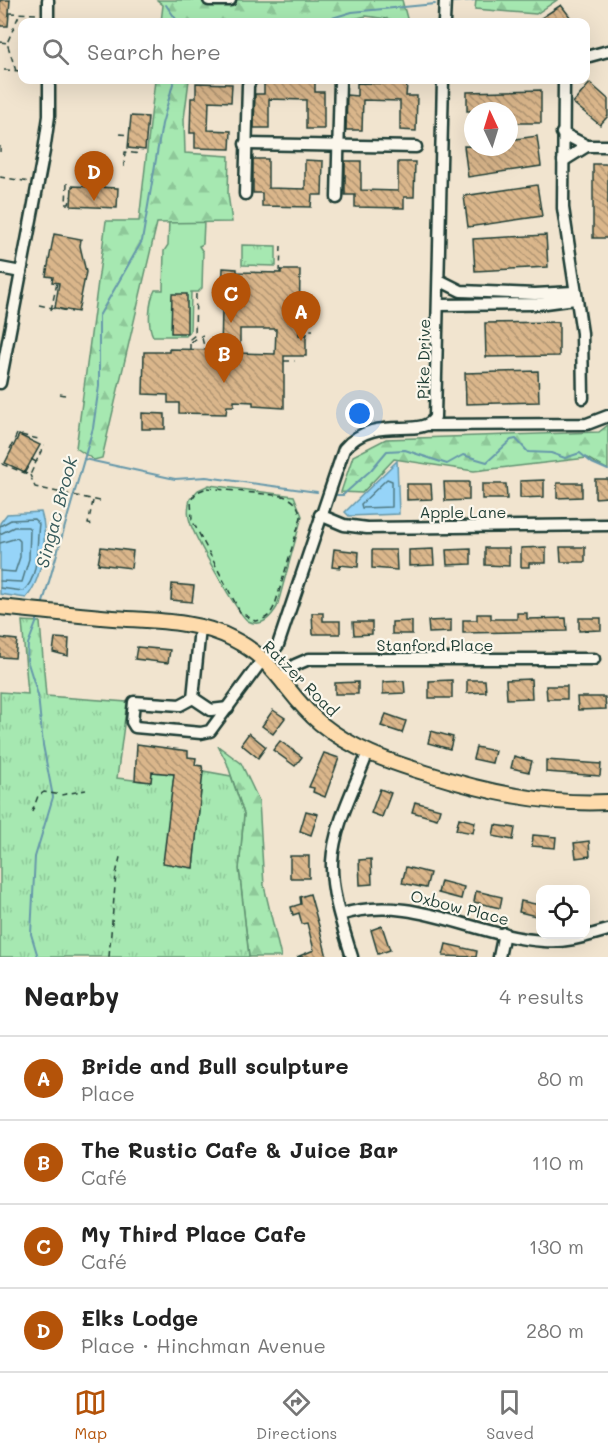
<!DOCTYPE html>
<meta charset="utf-8">
<style>
:root{--surface:#fff;--page:#f2f2f2;--text:#222;--muted:#767676;--line:#e0e0e0;--accent:#b45309}
body{margin:0;font-family:Mali,sans-serif;background:var(--page);color:var(--text)}
.controls{position:absolute;right:18px;bottom:18px;display:grid;overflow:hidden;border-radius:12px;box-shadow:0 6px 24px #0002}
.controls button{width:54px;height:54px;display:grid;place-items:center;padding:0;border:0;border-bottom:2px solid var(--line);background:var(--surface);color:var(--text);font:30px sans-serif}
.compass{position:absolute;left:464px;top:102px;width:54px;height:54px;border-radius:50%;background:var(--surface);box-shadow:0 6px 24px #0002;rotate:356deg}
.you{position:absolute;left:360px;top:414px;width:21px;height:21px;margin:-15px;border:4px solid #fff;border-radius:50%;background:#1a73e8;box-shadow:0 0 0 9px #1a73e833}
.badge{display:grid;place-items:center;width:39px;height:39px;border-radius:50%;background:var(--accent);color:#fff;font-size:20px;font-weight:700}
.pin{position:absolute;translate:-50% -50px;filter:drop-shadow(0 2px 3px #0008)}
.pin::after{content:'';position:absolute;top:32px;width:21px;height:18px;background:inherit;clip-path:polygon(0 0,100% 0,50% 100%)}
.list{margin:0;padding:0;list-style:none}
h2{display:flex;justify-content:space-between;align-items:center;height:78px;margin:0;padding:0 24px;font-size:26px}
h2 small{font-size:20px;font-weight:400;color:var(--muted)}
.list li{display:grid;grid-template-columns:39px 1fr auto;gap:18px;align-items:center;box-sizing:border-box;height:84px;padding:0 24px;border-top:2px solid var(--line)}
.list b{display:block;font-size:22px;white-space:nowrap}
.list p{margin:0;font-size:20px;white-space:nowrap;color:var(--muted)}
.list em{font-size:20px;font-style:normal;color:var(--muted)}
.icon{flex:none;width:33px;height:33px;fill:none;stroke:currentColor;stroke-width:2;stroke-linecap:round;stroke-linejoin:round}
.map{position:relative;flex:none;width:608px;height:957px;overflow:hidden}
.search{position:absolute;background:var(--surface);box-shadow:0 6px 24px #0002;left:18px;right:18px;top:18px;height:66px;display:flex;align-items:center;gap:15px;box-sizing:border-box;padding:0 21px;border-radius:12px;color:var(--muted);font-size:22px}
.sheet{height:414px;background:var(--surface)}
nav{display:flex;justify-content:space-around;align-items:center;box-sizing:border-box;height:84px;border-top:2px solid var(--line);background:var(--surface);font-size:16px;color:var(--muted)}
nav a{display:grid;justify-items:center;gap:3px}
nav .on{color:var(--accent)}
.map>svg:first-child{display:block}
.grass{fill:#a6e8b1;stroke:#629272;stroke-width:1.5}
.forest{fill:url(#forest-firs);stroke:#629272;stroke-width:1.5}
.park{fill:url(#park-tufts);stroke:#629272;stroke-width:1.5}
.water{fill:#96d4f8;stroke:#6698aa;stroke-width:1.5}
.lines{fill:none;stroke-linecap:round;stroke-linejoin:round}
.shore{stroke:#4f7982;stroke-width:1.5}
.stream{stroke:#6698aa;stroke-width:2}
.building{fill:url(#building-back-hatch);stroke:#1f3d34;stroke-width:1.5;fill-rule:evenodd}
.minor-casing{stroke:#1f3d34;stroke-width:15}
.major-casing{stroke:#1f3d34;stroke-width:18}
.path{stroke:#1f3d34;stroke-width:1.5;stroke-dasharray:6 4.5;stroke-linecap:butt}
.minor{stroke:#fbf7ec;stroke-width:10}
.major{stroke:#fedbac;stroke-width:14}
.labels{text-anchor:middle;dominant-baseline:central;stroke-width:4.5;stroke-linejoin:round;paint-order:stroke}
.street-label{font-size:16px;fill:#1f3d34;stroke:#fbf7ec}
.water-label{font-size:18px;font-style:italic;fill:#375b5b;stroke:#fbf7ec}
</style>
<div class="map">
<svg width="608" height="957" viewBox="0 0 608 957">
<defs>
<pattern id="forest-firs" width="22" height="20" patternUnits="userSpaceOnUse" patternTransform="scale(1.5)"><rect width="22" height="20" fill="#a6e8b1"/><path d="M5 1l3.5 6h-7zM16 11l3.5 6h-7z" fill="#8ec899"/></pattern>
<pattern id="park-tufts" width="24" height="20" patternUnits="userSpaceOnUse" patternTransform="scale(1.5)"><rect width="24" height="20" fill="#a6e8b1"/><path d="M3 7l-1-3M5 7V3M7 7l1-3M15 17l-1-3M17 17v-4M19 17l1-3" fill="none" stroke="#8ec899"/></pattern>
<pattern id="building-back-hatch" width="6" height="6" patternUnits="userSpaceOnUse" patternTransform="scale(1.5)"><rect width="6" height="6" fill="#dab68b"/><path d="M-1 5l2 2M0 0l6 6M5-1l2 2" fill="none" stroke="#b09572"/></pattern>
</defs>
<rect width="100%" height="100%" fill="#f1e4cf"/>
<filter id="ink" filterUnits="userSpaceOnUse"><feTurbulence type="fractalNoise" baseFrequency=".0167" numOctaves="2"/><feDisplacementMap in="SourceGraphic" scale="12" xChannelSelector="R" yChannelSelector="G"/><feConvolveMatrix kernelMatrix="1 2 1 2 8 2 1 2 1" color-interpolation-filters="sRGB"/></filter>
<g filter="url(#ink)">
<g class="grass">
<path d="M169,220L204,221L203,244L199,246L203,252L202,288L198,292H191L190,331L186,336H153C147,325 149,301 155,290H163L164,251L168,245Z"/>
<path d="M209,485L294,496L302,516L277,607C271,617 262,628 248,621C238,615 194,536 190,522C187,514 188,507 190,499L198,490Z"/>
</g>
<g class="forest">
<polygon points="157,0 402,0 408,22 366,16 341,22 161,22 163,5"/>
<polygon points="476,0 557,0 536,14 475,9"/>
<polygon points="155,80 189,80 184,119 185,153 229,156 228,194 232,222 157,223 102,458 94,460 76,448 106,221 139,221"/>
<polygon points="608,425 608,470 587,458 474,471 394,459 362,493 341,492 353,456 386,439 599,432"/>
<polygon points="218,746 241,763 259,801 264,886 281,957 249,957 239,869 244,814 227,763"/>
</g>
<g class="park">
<polygon points="242,245 276,246 276,266 242,265"/>
<polygon points="22,621 40,622 46,696 127,702 117,778 150,782 152,772 174,774 164,863 193,868 203,771 231,776 244,814 239,869 249,957 0,957 0,692 28,694"/>
</g>
<g class="water">
<polygon points="397,461 399,514 349,516 345,512"/>
<path d="M41,512C49,535 42,580 26,598L0,594V523L7,514Z"/>
</g>
<g class="lines">
<g class="shore">
<polygon points="387,479 392,481 392,507 362,508 361,504"/>
<path d="M0,526L11,520L34,519L39,524C36,544 40,578 23,591L0,588"/>
<polyline points="0,534 14,527 28,527 30,529 29,559 22,582 0,581"/>
<polyline points="0,543 17,538 20,541 20,557 15,572 0,571"/>
</g>
<g class="stream">
<polyline points="452,2 475,0"/>
<polyline points="166,5 178,22"/>
<polyline points="319,22 352,12 435,4"/>
<polyline points="84,459 175,479 206,477 317,492"/>
<polyline points="337,495 343,495 371,470 387,451 405,450 447,464 463,455 487,462 511,440 516,439 528,452 551,453 565,458 580,453 592,463 608,470"/>
<polyline points="42,606 93,428 99,386 99,316 142,241 162,124 174,80"/>
<polyline points="38,618 28,644 27,660 38,695 43,745 53,797 35,857 31,934 38,957"/>
</g>
</g>
<g class="building">
<polygon points="0,0 10,0 8,26 0,26"/>
<polygon points="561,5 574,22 535,22"/>
<polygon points="264,81 315,82 315,92 324,92 324,129 306,129 306,100 269,99 269,128 254,128 255,94 264,94"/>
<polygon points="196,83 232,84 231,102 209,101 208,130 231,131 230,149 195,148 195,133 190,133 191,98 196,98"/>
<polygon points="357,83 407,84 406,96 417,96 416,131 400,130 400,101 363,100 362,130 346,130 347,95 357,96"/>
<polygon points="590,83 608,99 608,116 600,125 573,103"/>
<polygon points="541,90 541,123 509,123 509,111 467,111 467,92"/>
<polygon points="131,116 148,117 145,150 128,148"/>
<polygon points="537,136 541,166 468,177 464,146 509,147 509,140"/>
<polygon points="253,159 268,159 268,188 305,189 305,160 323,161 322,195 312,195 311,207 262,206 262,193 253,193"/>
<polygon points="345,161 361,161 361,190 398,191 398,162 415,162 414,197 404,197 404,208 355,207 355,195 345,195"/>
<rect x="593" y="164" width="15" height="74"/>
<polygon points="537,185 542,216 468,227 464,196"/>
<polygon points="72,186 118,188 117,208 71,206"/>
<polygon points="54,234 81,239 80,246 86,272 78,312 55,308 59,283 52,282 53,277 46,276"/>
<polygon points="546,235 548,267 475,271 473,239"/>
<path d="M223,268L237,269V272L281,273V270H300L299,335H306V356H284V408L253,406V402L234,401V406H227L226,414L179,413V403H168V395L143,394L144,352H169V349L221,350ZM240,329H276L275,354L240,353Z"/>
<polygon points="172,294 187,294 187,333 171,333"/>
<polygon points="559,322 559,356 486,357 485,323"/>
<polygon points="538,371 539,402 466,404 465,373"/>
<polygon points="142,413 165,414 165,429 142,429"/>
<polygon points="19,435 40,445 25,472 5,463"/>
<polygon points="595,479 608,479 608,497 595,498"/>
<polygon points="544,480 544,497 520,498 520,481"/>
<polygon points="444,482 469,482 469,500 445,501"/>
<polygon points="557,483 582,483 582,497 557,498"/>
<polygon points="407,484 431,484 432,499 407,500"/>
<polygon points="482,484 506,484 507,499 482,499"/>
<polygon points="101,547 133,551 131,568 98,564"/>
<polygon points="546,547 546,563 529,563 529,567 521,567 521,548"/>
<polygon points="560,547 585,547 585,562 561,562"/>
<polygon points="485,548 509,548 509,566 485,565"/>
<polygon points="334,549 359,552 358,567 340,565 340,568 332,567"/>
<polygon points="433,549 434,565 409,566 409,550"/>
<polygon points="471,549 471,564 447,565 446,550"/>
<polygon points="372,550 396,550 397,570 372,568"/>
<polygon points="172,584 194,586 192,602 171,600"/>
<polygon points="312,613 323,613 323,621 340,621 340,634 313,634"/>
<polygon points="517,613 527,613 527,619 566,618 567,631 463,633 463,620 477,620 477,614 491,614 491,619 517,619"/>
<polygon points="579,618 601,618 601,630 579,631"/>
<polygon points="451,620 451,632 429,633 428,621"/>
<polygon points="412,621 412,634 392,634 392,622"/>
<polygon points="353,622 372,622 372,634 354,635"/>
<polygon points="0,638 17,640 15,658 0,657"/>
<polygon points="55,638 69,639 68,656 53,652"/>
<polygon points="137,647 170,650 168,663 135,659"/>
<polygon points="531,679 532,698 507,699 506,680"/>
<polygon points="452,680 452,698 429,698 429,681"/>
<polygon points="467,680 485,680 486,692 467,693"/>
<polygon points="404,681 405,693 383,694 383,682"/>
<polygon points="358,682 358,694 335,694 335,683"/>
<polygon points="546,686 567,686 567,699 547,699"/>
<polygon points="577,697 605,697 606,709 578,710"/>
<polygon points="273,710 285,718 273,734 262,726"/>
<polygon points="386,714 406,721 402,733 381,726"/>
<polygon points="431,731 453,737 450,749 428,743"/>
<polygon points="249,733 266,747 258,758 241,744"/>
<polygon points="280,741 302,757 295,766 273,750"/>
<polygon points="137,744 188,751 188,757 196,758 195,765 202,766 203,771 193,868 163,863 174,774 152,772 151,782 135,780"/>
<polygon points="476,747 495,751 492,763 473,759"/>
<polygon points="324,753 339,758 325,797 313,792 314,788 309,787"/>
<polygon points="514,756 532,761 529,772 511,768"/>
<polygon points="546,760 601,764 600,776 546,772"/>
<polygon points="380,789 391,793 382,817 371,813"/>
<polygon points="415,802 440,809 437,819 412,812"/>
<polygon points="306,811 318,814 311,835 300,831"/>
<polygon points="459,818 475,822 473,833 456,830"/>
<polygon points="495,825 515,828 513,840 493,836"/>
<polygon points="533,835 556,837 555,848 532,846"/>
<polygon points="589,841 590,856 576,858 574,843"/>
<rect x="290" y="856" width="19" height="22"/>
<polygon points="371,859 372,884 360,885 359,860"/>
<polygon points="406,867 430,873 426,888 402,883"/>
<polygon points="441,881 464,887 461,899 438,893"/>
<polygon points="476,891 502,897 500,908 474,902"/>
<polygon points="310,894 319,926 327,957 297,957 314,950 307,923 302,924 299,913 293,915 291,907 301,904 300,897"/>
<polygon points="521,901 540,905 540,917 519,912"/>
<polygon points="382,926 390,950 378,954 371,930"/>
<polygon points="446,944 477,951 476,957 443,956"/>
</g>
<g class="lines">
<defs>
<g id="minor">
<polyline points="48,0 48,22"/>
<polyline points="209,0 230,0"/>
<polyline points="444,22 445,0"/>
<polyline points="586,57 608,51"/>
<polyline points="564,80 563,208 582,333 583,398"/>
<polyline points="562,133 587,146 608,146"/>
<polyline points="245,144 416,147"/>
<polyline points="563,161 587,146"/>
<polyline points="245,194 248,85 251,80"/>
<polyline points="337,198 340,80"/>
<polyline points="0,268 21,272"/>
<polyline points="439,280 461,291 535,294 574,292"/>
<polyline points="439,305 538,304 575,299"/>
<polyline points="0,383 44,151 49,116 49,80"/>
<polyline points="429,425 587,424 608,416"/>
<polyline points="320,515 344,525 367,528 608,525"/>
<polyline points="200,628 193,698 180,705 134,702 132,722 135,727 201,733 210,731 263,659"/>
<path d="M266,661L278,645L344,449C375,412 421,441 435,417L443,80"/>
<polyline points="282,678 295,665 309,659 594,659"/>
<polyline points="193,698 211,710 228,708"/>
<path d="M340,915C412,892 474,937 544,941C566,943 587,936 608,930"/>
<path d="M352,957C343,927 331,894 332,862C334,825 355,787 368,752"/>
<polyline points="499,957 504,933"/>
</g>
<path id="major" d="M0,607C38,611 75,615 113,618C152,621 197,620 233,639C277,661 286,695 320,723C352,749 387,761 426,773C486,792 544,805 608,802"/>
</defs>
<use href="#minor" class="minor-casing"/>
<use href="#major" class="major-casing"/>
<g class="path">
<polyline points="9,13 38,14"/>
<polyline points="0,42 7,43"/>
<polyline points="4,70 22,71"/>
<polyline points="16,71 7,43 20,13"/>
<polyline points="508,80 555,82"/>
<polyline points="119,134 129,135"/>
<polyline points="0,146 0,152"/>
<polyline points="124,167 125,152 141,154"/>
<polyline points="0,177 29,182"/>
<polyline points="67,183 66,204 69,204 71,196"/>
<polyline points="92,183 92,186 111,188"/>
<polyline points="88,187 91,184"/>
<polyline points="280,273 281,246"/>
<polyline points="215,292 222,292"/>
<polyline points="39,305 72,312"/>
<polyline points="299,306 313,307"/>
<polyline points="51,310 57,283"/>
<polyline points="202,338 205,350"/>
<polyline points="306,338 308,330 313,330"/>
<polyline points="191,342 203,335"/>
<polyline points="190,350 190,339 195,335 196,292"/>
<polyline points="284,361 295,361"/>
<polyline points="60,394 65,395"/>
<polyline points="10,449 17,434 38,439"/>
<polyline points="31,459 36,462"/>
<polyline points="2,464 30,475 44,445"/>
<polyline points="30,475 35,487 100,501"/>
<path d="M207,488L283,496C295,500 298,505 301,517L275,605C270,615 268,619 255,621L240,612L192,520L191,500L197,492Z"/>
<polyline points="93,501 88,524 95,525"/>
<polyline points="32,812 38,796 44,792 61,795 86,790"/>
<polyline points="109,957 116,874 121,853"/>
</g>
<use href="#minor" class="minor"/>
<use href="#major" class="major"/>
</g>
</g>
<g class="labels">
<g class="street-label">
<text transform="translate(423 359) rotate(-89)">Pike Drive</text>
<text x="463" y="511">Apple Lane</text>
<text x="435" y="644">Stanford Place</text>
<text transform="translate(301 678) rotate(45)">Ratzer Road</text>
<text transform="translate(460 907) rotate(14)">Oxbow Place</text>
</g>
<g class="water-label">
<text transform="translate(56 512) rotate(-75)">Singac Brook</text>
</g>
</g>
</svg>
<div class="controls">
<button><svg class="icon" aria-label="locate" viewBox="0 0 24 24"><circle cx="12" cy="12" r="6"/><path d="M12 2v4M12 18v4M2 12h4M18 12h4"/></svg></button>
</div>
<svg class="compass" viewBox="-18 -18 36 36"><path d="M0-13l5 13h-10z" fill="#e53935"/><path d="M0 13l5-13h-10z" fill="#767676"/></svg>
<div class="you"></div>
<div class="pin badge" style="left:301px;top:341px">A</div>
<div class="pin badge" style="left:224px;top:383px">B</div>
<div class="pin badge" style="left:231px;top:323px">C</div>
<div class="pin badge" style="left:94px;top:201px">D</div>
<div class="search"><svg class="icon" aria-label="search" viewBox="0 0 24 24"><circle cx="10" cy="10" r="6"/><path d="M15 15l6 6"/></svg>Search here</div>
</div>
<section class="sheet">
<h2>Nearby<small>4 results</small></h2>
<ul class="list">
<li><span class="badge">A</span><div><b>Bride and Bull sculpture</b><p>Place</p></div><em>80 m</em></li>
<li><span class="badge">B</span><div><b>The Rustic Cafe &amp; Juice Bar</b><p>Café</p></div><em>110 m</em></li>
<li><span class="badge">C</span><div><b>My Third Place Cafe</b><p>Café</p></div><em>130 m</em></li>
<li><span class="badge">D</span><div><b>Elks Lodge</b><p>Place · Hinchman Avenue</p></div><em>280 m</em></li>
</ul>
</section>
<nav>
<a class="on"><svg class="icon" aria-label="map" viewBox="0 0 24 24"><path d="M3 6l6-2 6 2 6-2v14l-6 2-6-2-6 2zM9 4v14M15 6v14"/></svg>Map</a>
<a><svg class="icon" aria-label="directions" viewBox="0 0 24 24"><path d="M12 3l9 9-9 9-9-9zM9 14v-3h6M13 9l2 2-2 2"/></svg>Directions</a>
<a><svg class="icon" aria-label="saved" viewBox="0 0 24 24"><path d="M7 4h10v16l-5-4-5 4z"/></svg>Saved</a>
</nav>
